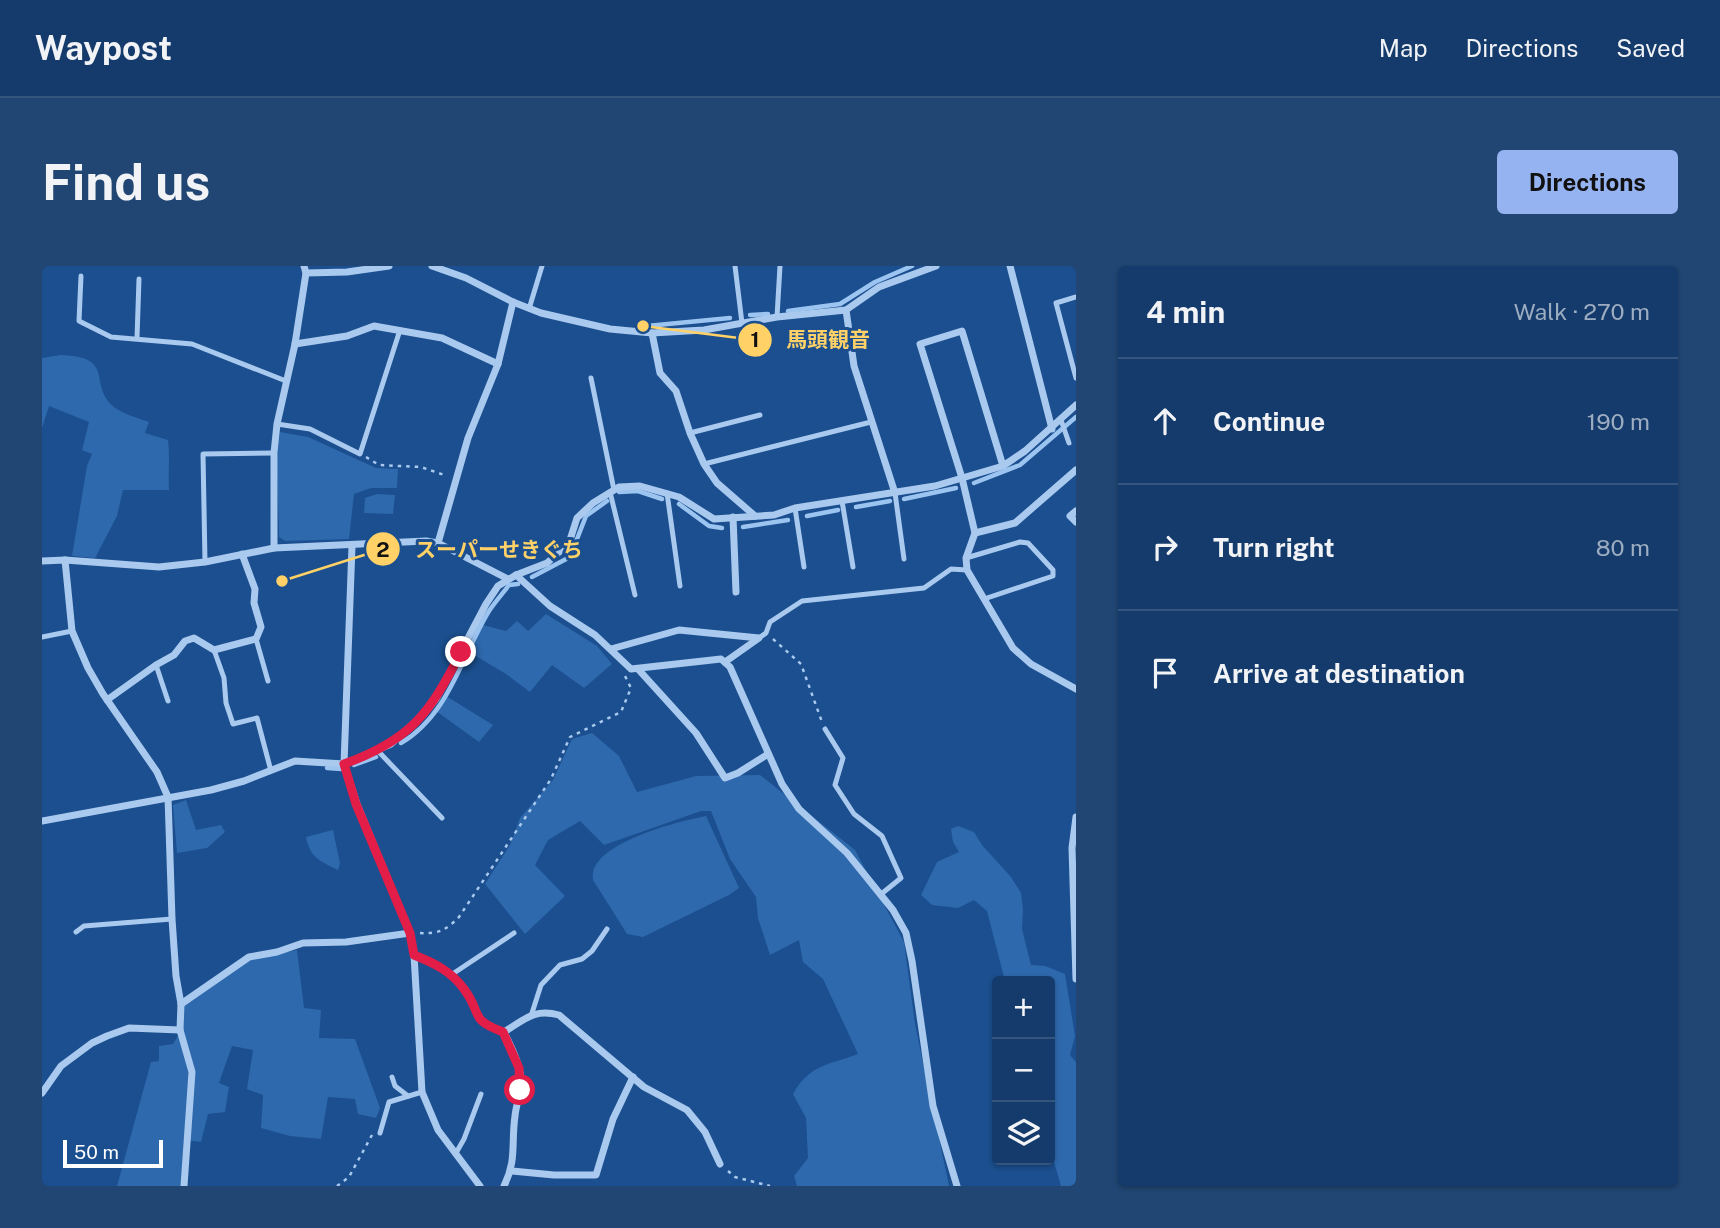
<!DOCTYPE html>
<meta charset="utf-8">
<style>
:root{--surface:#143b6b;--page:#214673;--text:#f1f3f6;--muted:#9dadc1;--line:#33557e;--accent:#95b2f1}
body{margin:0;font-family:"Public Sans","Noto Sans JP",sans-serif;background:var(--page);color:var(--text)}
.controls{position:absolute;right:21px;bottom:21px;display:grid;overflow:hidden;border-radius:7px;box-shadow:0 2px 5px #0004}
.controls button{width:63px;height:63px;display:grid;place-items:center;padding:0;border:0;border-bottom:2px solid var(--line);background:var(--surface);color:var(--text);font:35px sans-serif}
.scale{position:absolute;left:21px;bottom:18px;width:100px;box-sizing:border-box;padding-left:7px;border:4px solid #fff;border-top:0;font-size:19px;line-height:24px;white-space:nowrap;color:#fff;-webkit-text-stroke:5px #1b4f8f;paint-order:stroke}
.stop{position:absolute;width:21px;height:21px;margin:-16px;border:5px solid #e11d48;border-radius:50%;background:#fff}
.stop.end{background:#e11d48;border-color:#fff;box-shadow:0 2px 7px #0008}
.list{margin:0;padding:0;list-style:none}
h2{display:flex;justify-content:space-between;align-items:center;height:91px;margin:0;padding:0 28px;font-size:30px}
h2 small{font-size:23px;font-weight:400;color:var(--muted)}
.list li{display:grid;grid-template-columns:46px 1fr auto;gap:21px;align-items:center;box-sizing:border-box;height:126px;padding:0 28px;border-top:2px solid var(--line)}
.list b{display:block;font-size:26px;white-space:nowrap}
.list em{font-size:23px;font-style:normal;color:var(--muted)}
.icon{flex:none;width:38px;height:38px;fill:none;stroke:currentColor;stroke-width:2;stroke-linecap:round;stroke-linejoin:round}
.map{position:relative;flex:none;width:1034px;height:920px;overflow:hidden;border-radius:7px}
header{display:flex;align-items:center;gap:42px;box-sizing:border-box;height:98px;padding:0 35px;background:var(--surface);border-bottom:2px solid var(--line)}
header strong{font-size:33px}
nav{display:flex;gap:38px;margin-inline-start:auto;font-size:24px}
.intro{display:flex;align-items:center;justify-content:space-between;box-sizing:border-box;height:168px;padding:0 42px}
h1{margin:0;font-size:49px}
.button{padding:18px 32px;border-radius:7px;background:var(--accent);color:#111;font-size:24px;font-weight:700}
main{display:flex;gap:42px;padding:0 42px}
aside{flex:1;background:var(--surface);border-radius:7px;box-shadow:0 2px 5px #0004}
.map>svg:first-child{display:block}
.green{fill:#2e69ad}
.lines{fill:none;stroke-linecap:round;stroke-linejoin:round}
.stream{stroke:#9cc4f0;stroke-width:4.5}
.path{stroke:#a9c9ee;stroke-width:2.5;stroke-dasharray:3.5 5;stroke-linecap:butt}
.service{stroke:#a9c9ee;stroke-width:5}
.minor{stroke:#a9c9ee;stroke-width:7}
.route{stroke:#e11d48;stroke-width:9}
.leader{fill:none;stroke:#ffd166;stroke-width:2.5}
.callout-dot{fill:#ffd166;stroke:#1b4f8f;stroke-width:2.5}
.mark-label{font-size:21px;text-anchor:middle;font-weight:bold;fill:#111}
.callout-label{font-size:21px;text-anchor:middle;font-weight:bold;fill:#ffd166;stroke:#1b4f8f;stroke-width:6;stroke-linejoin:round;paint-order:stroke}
</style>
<header>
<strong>Waypost</strong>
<nav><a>Map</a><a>Directions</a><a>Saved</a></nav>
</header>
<div class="intro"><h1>Find us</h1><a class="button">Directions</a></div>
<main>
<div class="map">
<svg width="1034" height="920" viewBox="0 0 1034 920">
<rect width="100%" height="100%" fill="#1b4f8f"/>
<g class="green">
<path d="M19,89C75,91 45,118 72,141C81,148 96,152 107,156L103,167L126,174C128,191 126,207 127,224H81L75,250L53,292L30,290L45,200L50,188L40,184L47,156L7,140L0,162V92Z"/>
<polygon points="238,166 266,171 334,202 356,203 355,222 329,222 312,228 307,273 243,275 237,271 235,195"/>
<polygon points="335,228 353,229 351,248 322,247 323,232"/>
<polygon points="504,348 555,380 570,398 542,422 510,399 488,426 464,408 427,386 441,359 464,365 475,355 486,365"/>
<polygon points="404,430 451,459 437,476 394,445"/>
<path d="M550,467L577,490L595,526L654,510L718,509L813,584L862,676L873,758L907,920H755L752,910L766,892L764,852L751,828C768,798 787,799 816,788L781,713L761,696L757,674L728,689L716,652L714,631L688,593L669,545H659L562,579L538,555L506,574L493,599L523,630L483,668L443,618L468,579L478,552L511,514L530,473Z"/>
<polygon points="144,534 154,564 179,559 183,566 165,582 135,587 131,539"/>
<path d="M664,550L697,622L687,629L601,671L585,668L551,614C544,578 637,555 664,550Z"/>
<polygon points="916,560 932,566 940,579 969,611 979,627 981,644 980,663 989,699 1003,700 1023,708 1033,770 1028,789 1034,796 1034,920 1019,920 1008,882 1008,715 963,715 945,645 932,634 916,642 890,639 879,629 895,596 917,586 911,576 909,563"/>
<path d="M291,564L298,597L296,604C278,595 268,592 264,571Z"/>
<polygon points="255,684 262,742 279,744 277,772 313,773 338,842 334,852 316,848 313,833 286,831 279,873 248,870 219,862 221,829 205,823 211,784 190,780 177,817 187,821 183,846 166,848 159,876 142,874 139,920 75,920 109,796 117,795 117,780 131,778 140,763 141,739 201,694"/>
</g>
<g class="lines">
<g class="stream">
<polyline points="746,45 798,38 833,16 870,0"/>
<polyline points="708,49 726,48"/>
<polyline points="605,60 688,52"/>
<polyline points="932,217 978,199 1034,151"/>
<polyline points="577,226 596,225 620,233"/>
<polyline points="862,233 914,222"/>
<polyline points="637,238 667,260 680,262"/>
<polyline points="814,241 848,235"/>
<polyline points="765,250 796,244"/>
<polyline points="701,261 746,254"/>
<polyline points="490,311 528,291 544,250 565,235"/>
<path d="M359,477C407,449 420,389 447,345C453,336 461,327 467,319L476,318"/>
<polyline points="312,499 334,491"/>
<polyline points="285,502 300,503"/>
</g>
<g class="path">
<polyline points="324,191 337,199 379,201 405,210"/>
<polyline points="731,373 759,398 780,456"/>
<path d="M378,667C397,668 404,664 417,651L509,513L528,471L579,446L589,422L583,410"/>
<polyline points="686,905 693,911 728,920"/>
<polyline points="295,920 307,911 330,869"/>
</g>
<g class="service">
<polyline points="693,0 700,57"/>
<polyline points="39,10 37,55 69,71 150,78 244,115"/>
<polyline points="1034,31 1014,37 1034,112"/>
<polyline points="487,43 500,0"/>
<polyline points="735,51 738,0"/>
<polyline points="95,72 97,13"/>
<polyline points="549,112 572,224"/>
<polyline points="1019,154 1027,177"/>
<polyline points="235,158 268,163 318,188 358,64"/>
<polyline points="648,167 718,149"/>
<polyline points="662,198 829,156"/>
<polyline points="568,226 593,329"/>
<polyline points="625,227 638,320"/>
<polyline points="853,227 862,293"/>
<polyline points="800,235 811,301"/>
<polyline points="753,242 762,301"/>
<polyline points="924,292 978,276 986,277 1011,304 1011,310 942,333"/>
<polyline points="163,296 161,188 232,187"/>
<polyline points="0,371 30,365"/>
<polyline points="717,372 724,367 728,356 760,335 882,322 909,303 925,304"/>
<polyline points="214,373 226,415"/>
<polyline points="172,384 182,412 184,437 191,458 215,452 229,505"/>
<polyline points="114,399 126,435"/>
<polyline points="783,463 801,492 793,519 812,548 840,570 859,612 838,629"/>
<polyline points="336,485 400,552"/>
<polyline points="34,666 42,660 130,653"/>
<polyline points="409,709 472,667"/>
<polyline points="490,747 499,719 518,699 540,693 550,685 565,663"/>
<polyline points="350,811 353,820 366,830"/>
<polyline points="338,867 347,836 380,826"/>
<polyline points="414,887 422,873 439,828"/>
</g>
<g class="minor">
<polyline points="390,0 424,12 471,36 499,47 568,63 610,67 662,64 735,51 804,44 837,21 894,0"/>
<polyline points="968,0 1010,163"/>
<polyline points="264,7 305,6 347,0"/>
<polyline points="804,44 812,100 853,227"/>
<polyline points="610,67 618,107 634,125 648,167 662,198 675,217 713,250"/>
<polyline points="253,78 305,70 332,60 400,72 456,98"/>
<polyline points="961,200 920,65 878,78 920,212 933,267 924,292 925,304 971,382 989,398 1034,423"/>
<polyline points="1034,245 1028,250 1034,256"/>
<polyline points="691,251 694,326"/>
<polyline points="933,267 973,257 1034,204"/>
<polyline points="396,277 426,172 456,98 471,36"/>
<polyline points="310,280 302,498 315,538 368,667 372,689 380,826 396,864 438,920"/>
<polyline points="232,282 232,187 235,158 253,78 264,7 262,0"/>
<polyline points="23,294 30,365 46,402 61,428 115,506 126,531 130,653 134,710 139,738 138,764 150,806 142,920"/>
<polyline points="0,295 23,294 117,301 163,296 232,282 384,275 396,277 466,313"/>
<polyline points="474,309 508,340 553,369 589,403 679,393 688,401 740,518 757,543 805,587 851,644 864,667 870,695 891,840 915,920"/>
<polyline points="569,383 637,364 717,372 683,396"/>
<polyline points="596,403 654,467 683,512 696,507 726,488"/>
<polyline points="65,434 114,399 132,389 143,375 152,372 172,384 214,373 219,361 212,337 213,323 200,288"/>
<polyline points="1034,551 1030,582 1034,713"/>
<polyline points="0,555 169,524 202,515 253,495 302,498 349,478 382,448 394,433 444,338 456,320 474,309 505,297 527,277 535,252 551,237 577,221 598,220 637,231 672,253 732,249 753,242 893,220 961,200 983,185 1034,139"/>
<path d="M372,689C391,697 409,705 422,723C441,748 426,753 462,766C469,780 477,796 479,812C480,825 474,838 473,850C469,878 475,894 462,920"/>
<polyline points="139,738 207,691 235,686 261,677 304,676 368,667"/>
<path d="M462,766C482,754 492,742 517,749L602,821L645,844L663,866L678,898"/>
<polyline points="0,827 19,800 50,777 65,770 87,762 138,764"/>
<polyline points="470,905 512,909 554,909 571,853 591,811"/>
</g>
</g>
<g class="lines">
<path class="route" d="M419,386C388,447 369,474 302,498L314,538L368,667L372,689C392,697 409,705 422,723C441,748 426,753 461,766L477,802L478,824"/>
</g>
<path class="leader" d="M601 60L713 74M240 315L341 283"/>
<g class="callout-dot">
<circle cx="601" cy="60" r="7"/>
<circle cx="240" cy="315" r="7"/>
<circle cx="713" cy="74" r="18"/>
<circle cx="341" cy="283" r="18"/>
</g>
<g class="mark-label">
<text x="713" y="81">1</text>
<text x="341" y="291">2</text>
</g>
<g class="callout-label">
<text x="786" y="81">馬頭観音</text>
<text x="457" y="291">スーパーせきぐち</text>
</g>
</svg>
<div class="controls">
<button>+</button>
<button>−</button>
<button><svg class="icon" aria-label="layers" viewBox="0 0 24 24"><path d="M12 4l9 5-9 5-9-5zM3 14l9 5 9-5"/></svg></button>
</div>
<div class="scale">50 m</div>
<div class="stop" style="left:478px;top:824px"></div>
<div class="stop end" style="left:419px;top:386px"></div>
</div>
<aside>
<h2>4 min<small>Walk · 270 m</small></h2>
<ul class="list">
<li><svg class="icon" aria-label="ahead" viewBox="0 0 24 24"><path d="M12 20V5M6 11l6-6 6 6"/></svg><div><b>Continue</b></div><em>190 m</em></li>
<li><svg class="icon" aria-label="right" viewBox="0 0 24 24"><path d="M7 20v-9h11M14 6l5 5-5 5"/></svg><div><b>Turn right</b></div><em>80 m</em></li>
<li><svg class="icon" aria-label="arrive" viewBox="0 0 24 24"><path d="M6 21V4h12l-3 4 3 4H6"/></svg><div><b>Arrive at destination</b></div></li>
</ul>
</aside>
</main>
